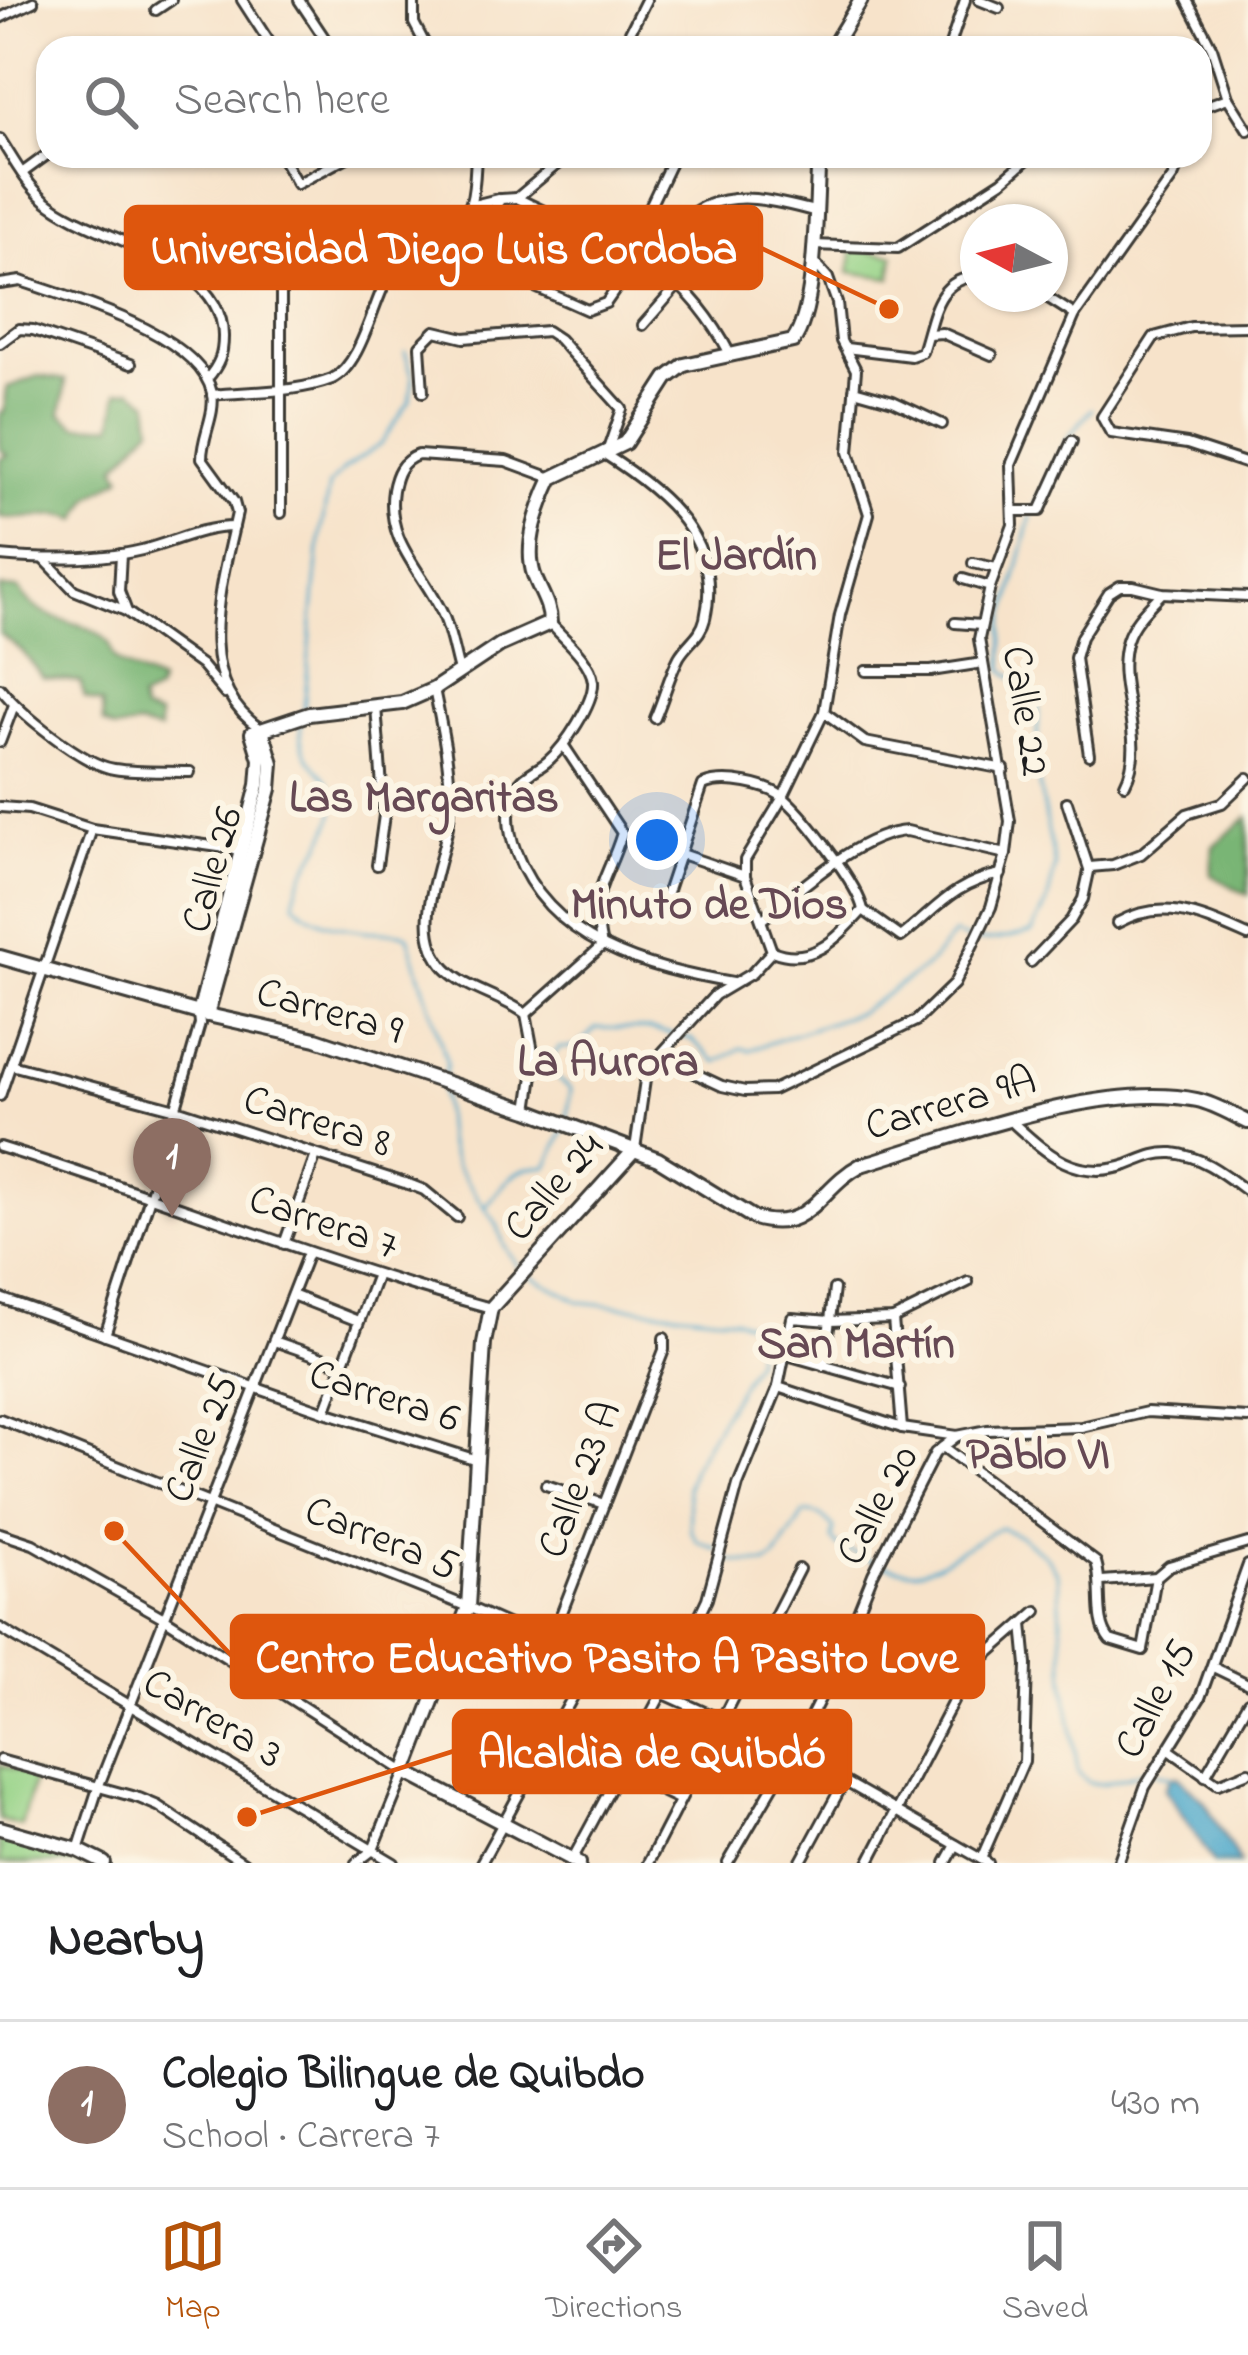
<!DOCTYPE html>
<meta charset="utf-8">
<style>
:root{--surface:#fff;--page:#f6f6f6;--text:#202124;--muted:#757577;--line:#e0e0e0;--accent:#b45309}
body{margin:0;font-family:"Indie Flower",sans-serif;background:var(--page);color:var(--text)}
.compass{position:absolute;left:960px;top:204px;width:108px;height:108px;border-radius:50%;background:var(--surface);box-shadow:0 3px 9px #0004;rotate:277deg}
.you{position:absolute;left:657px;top:840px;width:42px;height:42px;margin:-30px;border:9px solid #fff;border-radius:50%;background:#1a73e8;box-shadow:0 0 0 18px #1a73e833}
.badge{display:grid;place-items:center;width:78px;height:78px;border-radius:50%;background:var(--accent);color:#fff;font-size:39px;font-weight:700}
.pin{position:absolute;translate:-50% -99px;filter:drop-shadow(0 3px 6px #0008)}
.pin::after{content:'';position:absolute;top:63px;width:42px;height:36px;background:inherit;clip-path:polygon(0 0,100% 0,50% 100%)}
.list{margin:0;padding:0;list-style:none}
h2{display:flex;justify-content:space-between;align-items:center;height:156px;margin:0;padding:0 48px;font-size:51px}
h2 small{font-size:39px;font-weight:400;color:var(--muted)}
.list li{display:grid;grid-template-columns:78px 1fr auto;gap:36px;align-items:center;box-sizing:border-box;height:168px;padding:0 48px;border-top:3px solid var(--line)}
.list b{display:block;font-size:45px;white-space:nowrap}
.list p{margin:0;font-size:39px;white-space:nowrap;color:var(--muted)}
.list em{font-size:39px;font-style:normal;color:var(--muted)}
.icon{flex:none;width:66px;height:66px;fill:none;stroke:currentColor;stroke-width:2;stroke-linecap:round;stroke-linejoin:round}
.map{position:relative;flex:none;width:1248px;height:1863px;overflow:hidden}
.search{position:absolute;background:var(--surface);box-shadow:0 3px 9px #0004;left:36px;right:36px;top:36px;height:132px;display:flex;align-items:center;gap:30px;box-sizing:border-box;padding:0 42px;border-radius:36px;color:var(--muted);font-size:45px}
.sheet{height:324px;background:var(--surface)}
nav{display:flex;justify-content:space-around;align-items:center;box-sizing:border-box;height:168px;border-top:3px solid var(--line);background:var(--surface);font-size:33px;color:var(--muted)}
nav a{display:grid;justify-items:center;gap:6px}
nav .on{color:var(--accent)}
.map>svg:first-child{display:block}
.green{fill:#97d388;stroke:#5a7852;stroke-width:3}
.forest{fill:#79b574;stroke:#4a6848;stroke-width:3}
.water{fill:#4da8cb;stroke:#346274;stroke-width:3}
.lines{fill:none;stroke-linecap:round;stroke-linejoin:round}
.stream{stroke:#4da8cb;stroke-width:3}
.street-casing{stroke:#3d3a36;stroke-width:14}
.secondary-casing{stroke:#3d3a36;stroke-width:18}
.street{stroke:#fff;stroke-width:8}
.secondary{stroke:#fff;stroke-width:12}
.labels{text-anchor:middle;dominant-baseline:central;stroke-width:12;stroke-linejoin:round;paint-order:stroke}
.street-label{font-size:42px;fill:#1c1c1c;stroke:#fcf5e5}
.neighbourhood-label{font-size:45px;font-weight:bold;fill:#664954;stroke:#fcf5e5}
.leader{fill:none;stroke:#de560d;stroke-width:4.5}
.callout-dot{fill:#de560d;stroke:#fcf5e5;stroke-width:4.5}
.callout{fill:#de560d;stroke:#de560d;stroke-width:4.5}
.callout-label{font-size:45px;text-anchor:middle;font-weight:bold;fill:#fff}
</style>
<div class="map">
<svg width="1248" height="1863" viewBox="0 0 1248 1863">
<rect width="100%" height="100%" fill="#fcf5e5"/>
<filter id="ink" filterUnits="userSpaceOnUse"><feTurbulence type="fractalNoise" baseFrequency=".00833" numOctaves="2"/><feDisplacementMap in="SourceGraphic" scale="24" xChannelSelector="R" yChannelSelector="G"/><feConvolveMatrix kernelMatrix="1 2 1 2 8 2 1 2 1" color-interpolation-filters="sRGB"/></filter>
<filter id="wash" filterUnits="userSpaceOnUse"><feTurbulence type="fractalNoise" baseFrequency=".004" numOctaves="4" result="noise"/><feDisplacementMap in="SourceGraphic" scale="48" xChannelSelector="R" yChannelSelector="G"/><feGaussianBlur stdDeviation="2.7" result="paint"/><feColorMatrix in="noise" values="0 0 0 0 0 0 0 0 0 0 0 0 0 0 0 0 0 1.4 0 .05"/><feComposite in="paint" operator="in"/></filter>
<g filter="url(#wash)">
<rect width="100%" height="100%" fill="#f7e3ca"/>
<g class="green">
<polygon points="853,249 894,255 891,278 849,272"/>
<polygon points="0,1765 35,1775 21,1826 0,1820"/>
<polygon points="0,1836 78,1860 86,1863 0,1863"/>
</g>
<g class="forest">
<path d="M39,376L66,380L61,414L77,426L113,425L118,392L132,389L149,402L152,427L116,466L122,477L90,497L78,520C54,508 27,523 0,517V459L7,455L0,449V413L4,412L7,387Z"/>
<path d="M0,588L19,589C46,631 84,614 108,642C112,647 111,655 116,660C124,669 147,676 159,683L157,692L140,700L143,712L159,717V731L138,726L115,730L103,723L102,704L85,698L80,682L43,678L23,652L0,634Z"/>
<polygon points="1248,817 1248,895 1211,875 1213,846"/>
</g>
<polygon class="water" points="1178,1776 1205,1802 1240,1863 1214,1863 1165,1789 1171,1777"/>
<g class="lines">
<g class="stream">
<polyline points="1034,509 1069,436 1092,409"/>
<polyline points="304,709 320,537 329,485 344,469 381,444 410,401 413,378 405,352"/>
<path d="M301,724C296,765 331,769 334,798C338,837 299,865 294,902C311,924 351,931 379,932C391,933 397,930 408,936L447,1063L444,1078"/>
<polyline points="442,1087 446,1138 456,1166 497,1224 504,1245 518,1267"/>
<path d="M567,1120L571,1089L550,1073V1060L559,1048L576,1047L596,1028L650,1029L691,1039L717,1062L741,1048L749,1050L860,1012L926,967L954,934C979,947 1006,938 1032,932L1047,903L1055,867L1036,769L1039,706L1034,696L1003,669L1004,625L1031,516"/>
<path d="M485,1208C503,1184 515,1165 547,1167L565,1129"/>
<polyline points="525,1273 580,1302 733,1318 751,1324 757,1338 755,1360 694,1465 687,1487 691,1530 697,1541 717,1549"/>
<path d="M724,1555L730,1561L766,1564L776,1557L804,1513C818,1511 824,1518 834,1528L832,1539L838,1546C936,1589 914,1571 1000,1528L1020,1536L1046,1556L1058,1574L1065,1682L1078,1772L1089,1783L1103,1784L1148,1770L1171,1777"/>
</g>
</g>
</g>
<g filter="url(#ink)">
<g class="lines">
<defs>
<g id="street">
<polyline points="242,0 273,48"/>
<polyline points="299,0 331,48"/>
<polyline points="414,0 414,23 427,48"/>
<polyline points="979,0 999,8"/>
<polyline points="1187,0 1212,48 1228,98 1248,130"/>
<polyline points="156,10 171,0"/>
<polyline points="0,18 33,2"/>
<polyline points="622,48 646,0"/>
<polyline points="949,48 965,0"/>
<polyline points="1200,108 1228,98"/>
<path d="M0,139C13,159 26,184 45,200C93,241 224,258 223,337C223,355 219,365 207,379"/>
<polyline points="281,156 297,184 349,156"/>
<path d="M674,156L644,219L662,230C680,227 689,213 705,206C742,191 777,202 814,211"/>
<polyline points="1170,156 1182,159"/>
<polyline points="22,173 48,154"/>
<polyline points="517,198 501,199 481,225 447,254 487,276 504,273 587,310 606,303 641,253"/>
<path d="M517,198C611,246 677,252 730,354"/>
<polyline points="517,198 567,156"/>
<polyline points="470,206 498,199"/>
<polyline points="813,245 898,248 1002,181 1031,156"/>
<polyline points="281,265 281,513"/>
<path d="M0,284L21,281C71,299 199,333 212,393C216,414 202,436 202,458L234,502L237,513C222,582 189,682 261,729"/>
<polyline points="1042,294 1075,315"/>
<polyline points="643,325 679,284"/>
<polyline points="1248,326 1191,327 1154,337 1102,417 1111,433 1187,444 1248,464"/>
<polyline points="928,334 942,333 992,355"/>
<polyline points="0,343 19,329 33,330 131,364"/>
<path d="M846,348L911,356L922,352C934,316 935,279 978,276"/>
<polyline points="854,390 893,401 942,424"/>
<path d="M423,392L420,346L435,331L464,338L547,331L559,339L622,409L606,455C664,492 723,540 705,619C701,636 688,642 679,657C669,676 664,698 655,718"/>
<path d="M212,395C250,391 297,393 332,379C359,367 372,309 385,283C403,246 461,236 471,202C475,188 475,171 476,156"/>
<polyline points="1015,511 1040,511 1072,441"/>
<polyline points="121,554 119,591 127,612 201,665 225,694"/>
<path d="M0,556C47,560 96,561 142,550C174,542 200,527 234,527"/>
<polyline points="45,560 74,590 126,611"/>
<polyline points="973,563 996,568"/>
<polyline points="963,579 990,587"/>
<path d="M550,623C564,639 590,659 593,681C595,702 564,747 549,760C541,768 527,773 520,782C504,802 508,831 516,852C550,943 647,968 732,983"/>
<polyline points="955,623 981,625"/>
<path d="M459,671C454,653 451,634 444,617C425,572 385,544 393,490C396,474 401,461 418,455L506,461L552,478"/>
<polyline points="866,671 931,671 983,663"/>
<path d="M0,688C20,713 82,764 114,769C139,773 165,771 190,772"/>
<path d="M434,689C442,728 451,768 450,808C449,856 405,927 446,969C467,990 502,996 526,1014L535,1062L528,1110"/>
<polyline points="376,706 384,815 377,865"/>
<polyline points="824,712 865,742 1004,769"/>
<polyline points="0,742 14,705"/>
<polyline points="1089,755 1075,658 1081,637 1109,593 1120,586 1133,586 1162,593 1248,597"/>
<path d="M1125,784C1149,738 1112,687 1127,640C1133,621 1149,607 1162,593"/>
<polyline points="1067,802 1089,869"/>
<polyline points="0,807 29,809 92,829 240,850"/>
<polyline points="681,854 745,876"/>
<path d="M663,905L703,785C724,776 769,784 786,800C806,818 859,886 863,910C837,938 812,967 772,951"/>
<path d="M863,910L901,937C936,910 953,883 1001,874"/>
<path d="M763,919C799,890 860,833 907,831L1006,854"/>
<path d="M1117,923C1164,897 1202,916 1248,936"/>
<polyline points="1031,962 1071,920 1083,899 1090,867 1113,865 1141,854 1187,814 1222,803 1248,778"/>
<path d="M526,1014L602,946C589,887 606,885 622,833L564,746"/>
<polyline points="660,1057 722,1086 745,1091 773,1090 916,1021 954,984 991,907 1006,854 1010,821 979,639 990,587 1013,525 1011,465 1075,315 1173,177 1182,156"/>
<polyline points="11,1065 176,1109 411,1185 424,1190 457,1217"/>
<polyline points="0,1096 92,829"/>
<path d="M1011,1121C1046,1153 1076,1182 1127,1165C1143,1159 1155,1152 1173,1153C1202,1156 1225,1175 1248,1192"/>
<path d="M0,1147C165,1198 325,1263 491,1308"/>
<polyline points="635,1149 645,1080 651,1065 715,995 752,973 772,951 745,876 745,860 783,797 824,712 840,615 869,514 849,452 856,370 841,341 837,303 828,278 813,261"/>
<polyline points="284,1244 316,1155"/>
<polyline points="292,1295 358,1321"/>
<polyline points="0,1298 325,1412 477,1460"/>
<polyline points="893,1319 902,1428"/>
<polyline points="105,1335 151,1194 200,1024 199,1014"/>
<polyline points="274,1341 343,1365"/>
<polyline points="787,1355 900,1387"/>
<polyline points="824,1366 834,1289"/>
<polyline points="778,1387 902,1428 957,1436 987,1430 1081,1427 1147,1412 1248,1418"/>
<polyline points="325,1412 376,1277"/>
<polyline points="0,1419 468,1607 662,1693 793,1752 988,1863"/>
<path d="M943,1447L1096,1562C1104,1586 1094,1621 1110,1640L1143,1650L1156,1577"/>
<polyline points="546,1485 604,1504"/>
<polyline points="0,1533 33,1544 164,1618 405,1772 373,1850 356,1863"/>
<polyline points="1102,1581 1156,1577 1169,1566 1248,1543"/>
<polyline points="0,1628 394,1863"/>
<polyline points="768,1628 843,1651"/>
<polyline points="849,1636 958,1692"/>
<polyline points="550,1643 664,1350 664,1338"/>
<polyline points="1213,1667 1248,1684"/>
<polyline points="1168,1749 1218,1784 1248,1772"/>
<polyline points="0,1760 139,1798 158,1806 244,1863"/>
<polyline points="620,1771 680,1800"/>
<polyline points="1205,1776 1248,1702"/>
<polyline points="78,1850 99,1785 308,1253"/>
<polyline points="981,1859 1024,1761 1027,1665 1023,1624"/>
<polyline points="571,1862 662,1693 707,1599 738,1485 778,1387 792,1318 830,1321 893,1319 968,1282"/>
<polyline points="481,1863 592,1662"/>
<polyline points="648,1863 799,1569"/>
<polyline points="728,1863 793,1752 834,1671 873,1574 935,1453 957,1436"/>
<polyline points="800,1863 844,1782"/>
<polyline points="869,1863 958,1692 980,1661 1037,1611"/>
<polyline points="946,1863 956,1845"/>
<polyline points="1118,1863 1145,1787 1200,1698 1248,1565"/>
</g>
<g id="secondary">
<polyline points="832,48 861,0"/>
<path d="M0,957L199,1013L316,1039L528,1110L658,1159L754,1218C810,1235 819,1187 861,1165C952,1138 1103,1080 1197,1100C1215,1104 1231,1114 1248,1122"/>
<path d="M199,1013L258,785L260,759L252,733L309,714L402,703L434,689L500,645L550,623C550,604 540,592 534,575C524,544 539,506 552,478L625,443L667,378L684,365L793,341C818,308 815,201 819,156"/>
<polyline points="207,1015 270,789 272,763 262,730"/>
<polyline points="0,1828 78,1850 104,1863"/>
<polyline points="579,1863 405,1772 468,1607 484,1343 491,1308 635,1149"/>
</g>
</defs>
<use href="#street" class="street-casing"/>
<use href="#secondary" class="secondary-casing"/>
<use href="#street" class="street"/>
<use href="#secondary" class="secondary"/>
</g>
</g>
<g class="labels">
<g class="street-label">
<text transform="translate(1024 711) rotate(81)">Calle 22</text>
<text transform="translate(214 870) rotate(-74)">Calle 26</text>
<text transform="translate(329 1013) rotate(16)">Carrera 9</text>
<text transform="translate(951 1105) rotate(-16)">Carrera 9A</text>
<text transform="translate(317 1123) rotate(18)">Carrera 8</text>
<text transform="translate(555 1188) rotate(-49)">Calle 24</text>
<text transform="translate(323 1224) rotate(19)">Carrera 7</text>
<text transform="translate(384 1398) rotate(18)">Carrera 6</text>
<text transform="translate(203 1439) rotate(-68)">Calle 25</text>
<text transform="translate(581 1480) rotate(-69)">Calle 23 A</text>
<text transform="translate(879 1506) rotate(-62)">Calle 20</text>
<text transform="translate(381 1540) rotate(22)">Carrera 5</text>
<text transform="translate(1157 1700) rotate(-62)">Calle 15</text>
<text transform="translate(212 1720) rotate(31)">Carrera 3</text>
</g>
<g class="neighbourhood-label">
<text x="736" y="558">El Jardín</text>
<text x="424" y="800">Las Margaritas</text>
<text x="709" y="907">Minuto de Dios</text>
<text x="608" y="1064">La Aurora</text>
<text x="856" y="1346">San Martín</text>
<text x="1038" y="1457">Pablo VI</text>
</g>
</g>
<path class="leader" d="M889 309L761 248M114 1531L232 1656M247 1817L454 1751"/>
<g class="callout-dot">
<circle cx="889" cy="309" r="12"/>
<circle cx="114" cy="1531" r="12"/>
<circle cx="247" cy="1817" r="12"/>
</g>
<g class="callout">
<rect x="126" y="207" width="635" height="81" rx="12"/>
<rect x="232" y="1616" width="751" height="81" rx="12"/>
<rect x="454" y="1711" width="396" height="81" rx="12"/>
</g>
<g class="callout-label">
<text x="444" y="263">Universidad Diego Luis Cordoba</text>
<text x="607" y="1672">Centro Educativo Pasito A Pasito Love</text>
<text x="652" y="1767">Alcaldìa de Quibdó</text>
</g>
</svg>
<svg class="compass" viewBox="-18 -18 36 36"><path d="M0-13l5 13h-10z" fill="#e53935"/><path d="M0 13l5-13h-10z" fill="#757577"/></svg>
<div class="you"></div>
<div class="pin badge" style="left:172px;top:1217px;background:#8d6e63">1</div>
<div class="search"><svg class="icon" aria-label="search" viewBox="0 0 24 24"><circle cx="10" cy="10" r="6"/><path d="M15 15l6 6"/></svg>Search here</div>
</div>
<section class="sheet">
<h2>Nearby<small></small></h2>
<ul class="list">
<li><span class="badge" style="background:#8d6e63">1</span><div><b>Colegio Bilingue de Quibdo</b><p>School · Carrera 7</p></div><em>430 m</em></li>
</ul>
</section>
<nav>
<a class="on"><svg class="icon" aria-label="map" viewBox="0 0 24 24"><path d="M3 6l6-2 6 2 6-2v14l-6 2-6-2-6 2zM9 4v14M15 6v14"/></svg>Map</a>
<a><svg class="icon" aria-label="directions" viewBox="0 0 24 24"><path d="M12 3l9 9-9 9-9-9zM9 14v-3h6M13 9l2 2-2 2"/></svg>Directions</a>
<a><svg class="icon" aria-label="saved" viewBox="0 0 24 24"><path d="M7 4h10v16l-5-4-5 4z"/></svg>Saved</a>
</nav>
